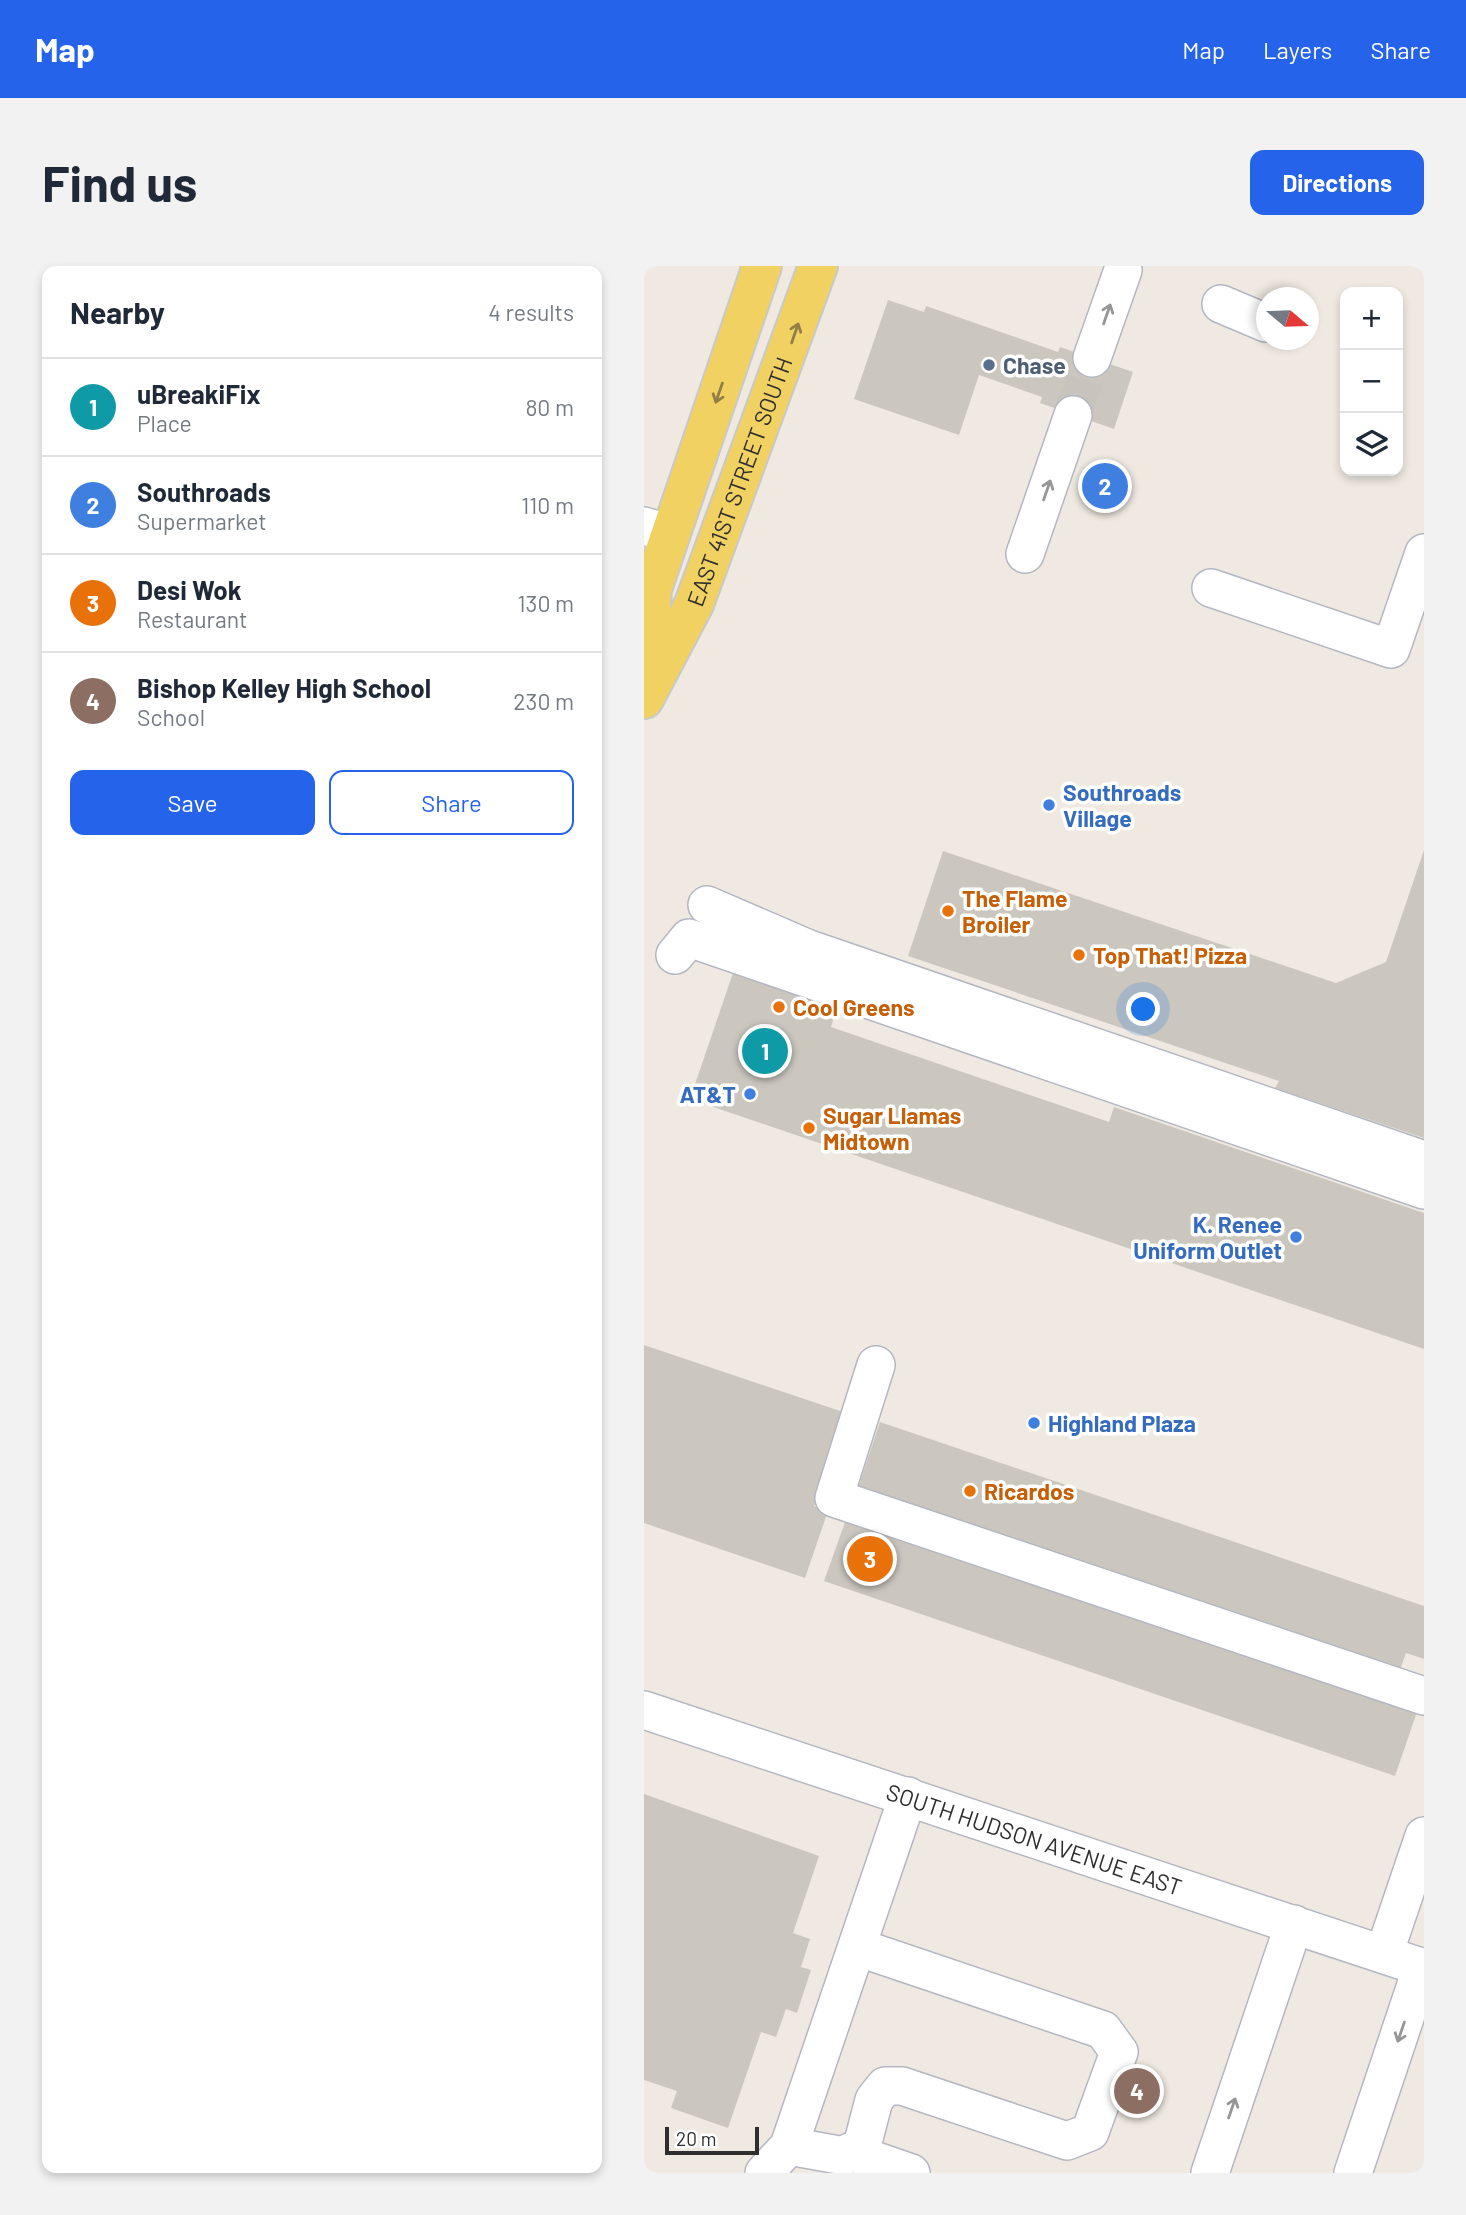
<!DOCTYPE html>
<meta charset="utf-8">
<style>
:root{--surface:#fff;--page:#f2f2f3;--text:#1f2937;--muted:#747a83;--line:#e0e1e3;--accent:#2563eb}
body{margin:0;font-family:Barlow,sans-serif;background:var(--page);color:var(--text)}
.controls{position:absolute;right:21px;top:21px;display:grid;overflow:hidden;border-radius:14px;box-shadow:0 4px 10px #0003}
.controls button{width:63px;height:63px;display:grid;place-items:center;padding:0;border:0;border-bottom:2px solid var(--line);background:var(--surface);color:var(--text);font:35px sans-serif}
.compass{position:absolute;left:612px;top:21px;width:63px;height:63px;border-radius:50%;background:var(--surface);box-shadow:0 4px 10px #0003;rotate:109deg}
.scale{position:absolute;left:21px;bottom:18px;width:94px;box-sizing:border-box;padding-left:7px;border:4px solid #2e2e2e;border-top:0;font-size:19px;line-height:24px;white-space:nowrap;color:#2e2e2e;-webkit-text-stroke:5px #fff;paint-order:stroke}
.you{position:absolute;left:500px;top:744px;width:24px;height:24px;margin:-18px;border:5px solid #fff;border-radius:50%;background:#1a73e8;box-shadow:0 0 0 10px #1a73e833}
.badge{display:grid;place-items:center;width:46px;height:46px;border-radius:50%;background:var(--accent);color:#fff;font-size:23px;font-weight:700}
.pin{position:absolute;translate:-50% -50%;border:4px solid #fff;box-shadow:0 2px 7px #0006}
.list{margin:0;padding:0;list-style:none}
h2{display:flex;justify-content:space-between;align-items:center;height:91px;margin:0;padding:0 28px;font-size:30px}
h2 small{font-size:23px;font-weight:400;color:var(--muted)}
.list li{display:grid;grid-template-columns:46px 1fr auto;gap:21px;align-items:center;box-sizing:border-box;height:98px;padding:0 28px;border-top:2px solid var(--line)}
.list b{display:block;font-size:26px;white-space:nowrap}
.list p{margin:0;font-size:23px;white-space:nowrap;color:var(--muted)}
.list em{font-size:23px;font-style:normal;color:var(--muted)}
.actions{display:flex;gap:14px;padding:21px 28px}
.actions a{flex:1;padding:16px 0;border:2px solid var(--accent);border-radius:14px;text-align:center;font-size:24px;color:var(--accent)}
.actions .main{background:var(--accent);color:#fff}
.icon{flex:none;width:38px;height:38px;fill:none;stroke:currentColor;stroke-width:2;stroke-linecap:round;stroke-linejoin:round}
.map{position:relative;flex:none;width:780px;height:1907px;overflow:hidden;border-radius:14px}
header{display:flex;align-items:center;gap:42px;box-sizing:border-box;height:98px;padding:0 35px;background:var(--accent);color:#fff}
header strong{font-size:33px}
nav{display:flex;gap:38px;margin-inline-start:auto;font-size:24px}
.intro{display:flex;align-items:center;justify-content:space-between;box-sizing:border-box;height:168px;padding:0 42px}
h1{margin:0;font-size:49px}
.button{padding:18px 32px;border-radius:14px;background:var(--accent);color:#fff;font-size:24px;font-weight:700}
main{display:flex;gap:42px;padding:0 42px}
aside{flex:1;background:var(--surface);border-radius:14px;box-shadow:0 4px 10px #0003}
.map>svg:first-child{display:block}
.building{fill:#cbc7bf}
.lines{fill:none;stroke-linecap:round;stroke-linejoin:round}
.minor-tunnel{stroke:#c8c4bd;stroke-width:37;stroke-dasharray:37 18;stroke-linecap:butt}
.minor-casing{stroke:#b4b7c1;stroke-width:40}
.major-casing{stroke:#c9c9c9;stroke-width:42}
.minor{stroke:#fff;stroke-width:37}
.major{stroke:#f2d163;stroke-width:38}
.oneway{stroke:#969696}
.oneway2{stroke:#908048}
.service-dot{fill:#5c6f8a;stroke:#fff;stroke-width:2.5}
.shop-dot{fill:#3f7fe0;stroke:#fff;stroke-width:2.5}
.food-dot{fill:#e8710a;stroke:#fff;stroke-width:2.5}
.labels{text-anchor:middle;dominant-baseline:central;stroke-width:7;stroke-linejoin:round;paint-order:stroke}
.service-label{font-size:23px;font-weight:bold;fill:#4e5e75;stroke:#fff;text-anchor:start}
.street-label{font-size:23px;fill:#2e2e2e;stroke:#fff}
.shop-label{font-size:23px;font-weight:bold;fill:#366cbe;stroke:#fff;text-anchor:start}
.food-label{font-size:23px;font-weight:bold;fill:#c56008;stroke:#fff;text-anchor:start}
</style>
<header>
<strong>Map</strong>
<nav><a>Map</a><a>Layers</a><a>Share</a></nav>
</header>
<div class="intro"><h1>Find us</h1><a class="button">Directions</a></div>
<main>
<aside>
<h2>Nearby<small>4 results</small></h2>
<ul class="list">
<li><span class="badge" style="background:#0f9aa8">1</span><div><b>uBreakiFix</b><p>Place</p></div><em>80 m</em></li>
<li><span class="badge" style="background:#3f7fe0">2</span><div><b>Southroads</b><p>Supermarket</p></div><em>110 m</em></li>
<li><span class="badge" style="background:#e8710a">3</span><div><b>Desi Wok</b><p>Restaurant</p></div><em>130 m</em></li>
<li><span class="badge" style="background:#8d6e63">4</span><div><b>Bishop Kelley High School</b><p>School</p></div><em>230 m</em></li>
</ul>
<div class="actions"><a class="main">Save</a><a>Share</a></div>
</aside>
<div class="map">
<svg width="780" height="1907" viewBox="0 0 780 1907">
<rect width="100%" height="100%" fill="#efe9e1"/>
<g class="building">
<polygon points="244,34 280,46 282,40 414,86 416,81 489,106 470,163 396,137 398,131 335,109 315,169 210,133"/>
<polygon points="780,584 780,872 631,822 635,815 264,690 299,585 692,717 742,696"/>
<polygon points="91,701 195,736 187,761 465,856 470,841 780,947 780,1083 46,833"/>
<polygon points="0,1079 202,1147 170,1240 184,1245 161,1312 0,1257"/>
<polygon points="236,1156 780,1340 780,1393 762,1387 755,1407 213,1225"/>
<polygon points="204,1248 774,1443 751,1510 180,1315"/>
<polygon points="0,1528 175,1590 149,1667 166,1673 157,1701 167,1704 153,1747 142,1743 132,1771 117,1766 84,1862 27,1842 33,1825 0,1814"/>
</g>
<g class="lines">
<polyline class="minor-tunnel" points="429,149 448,92"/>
<defs>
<g id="minor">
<polyline points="577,38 622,57"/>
<polyline points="448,92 479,4"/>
<polyline points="0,260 26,268"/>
<polyline points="381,288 429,149"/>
<polyline points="567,322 747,383 780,287"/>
<polyline points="63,639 165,683 780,894"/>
<polyline points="31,689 45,672 780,924"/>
<polyline points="232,1099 190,1232 780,1430"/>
<path id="s1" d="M0,1444L780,1702"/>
<polyline points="740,1688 780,1570"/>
<polyline points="145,1880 200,1890 218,1880 230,1834 241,1820 258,1820 423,1875 446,1866 475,1786 459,1764 213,1681"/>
<polyline points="206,1886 267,1907"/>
<polyline points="120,1907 145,1880 264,1530"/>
<polyline points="566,1907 650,1658"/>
<polyline points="709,1907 778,1701"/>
</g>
<g id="major">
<polyline points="3,416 8,323 118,0"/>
<path id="s2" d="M0,433L50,338L174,0"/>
</g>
</defs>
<use href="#minor" class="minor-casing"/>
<use href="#major" class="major-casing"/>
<use href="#minor" class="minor"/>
<use href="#major" class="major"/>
</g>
<defs><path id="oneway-shaft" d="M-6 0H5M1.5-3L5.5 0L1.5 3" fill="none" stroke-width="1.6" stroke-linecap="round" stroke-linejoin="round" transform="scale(1.75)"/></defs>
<g class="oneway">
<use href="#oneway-shaft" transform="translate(463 48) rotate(-71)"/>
<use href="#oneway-shaft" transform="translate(403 224) rotate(-71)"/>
<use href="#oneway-shaft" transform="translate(757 1766) rotate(109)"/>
<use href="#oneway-shaft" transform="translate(588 1842) rotate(-71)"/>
</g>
<g class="oneway2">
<use href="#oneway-shaft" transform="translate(151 67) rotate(-71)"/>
<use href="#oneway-shaft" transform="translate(75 127) rotate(109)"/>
</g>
<circle class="service-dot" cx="345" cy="99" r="7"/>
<g class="shop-dot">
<circle cx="405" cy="539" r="7"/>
<circle cx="106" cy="828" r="7"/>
<circle cx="652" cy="971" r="7"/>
<circle cx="390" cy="1157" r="7"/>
</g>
<g class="food-dot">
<circle cx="304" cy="645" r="7"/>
<circle cx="435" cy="689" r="7"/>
<circle cx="135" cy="741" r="7"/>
<circle cx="165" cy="862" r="7"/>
<circle cx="326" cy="1225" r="7"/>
</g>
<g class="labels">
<g class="service-label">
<text x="359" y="99">Chase</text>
</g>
<g class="street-label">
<text stroke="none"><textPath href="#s2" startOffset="238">EAST 41ST STREET SOUTH</textPath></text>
<text stroke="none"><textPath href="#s1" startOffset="411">SOUTH HUDSON AVENUE EAST</textPath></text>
</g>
<g class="shop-label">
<text x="419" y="526">Southroads<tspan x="419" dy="26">Village</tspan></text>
<text x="92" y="828" text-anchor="end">AT&amp;T</text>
<text x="638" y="958" text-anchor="end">K. Renee<tspan x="638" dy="26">Uniform Outlet</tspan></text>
<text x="404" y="1157">Highland Plaza</text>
</g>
<g class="food-label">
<text x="318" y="632">The Flame<tspan x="318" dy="26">Broiler</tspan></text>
<text x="449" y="689">Top That! Pizza</text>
<text x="149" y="741">Cool Greens</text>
<text x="179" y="849">Sugar Llamas<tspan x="179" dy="26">Midtown</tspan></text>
<text x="340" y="1225">Ricardos</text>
</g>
</g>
</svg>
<div class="controls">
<button>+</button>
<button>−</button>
<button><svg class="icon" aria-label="layers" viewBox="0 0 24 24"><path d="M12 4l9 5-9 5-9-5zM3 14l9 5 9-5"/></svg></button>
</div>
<svg class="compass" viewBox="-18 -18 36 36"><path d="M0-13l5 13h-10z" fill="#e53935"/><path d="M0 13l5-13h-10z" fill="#747a83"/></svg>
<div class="scale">20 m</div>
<div class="you"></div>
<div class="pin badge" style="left:121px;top:785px;background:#0f9aa8">1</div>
<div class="pin badge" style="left:461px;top:220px;background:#3f7fe0">2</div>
<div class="pin badge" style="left:226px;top:1293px;background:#e8710a">3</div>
<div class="pin badge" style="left:493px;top:1825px;background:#8d6e63">4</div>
</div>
</main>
